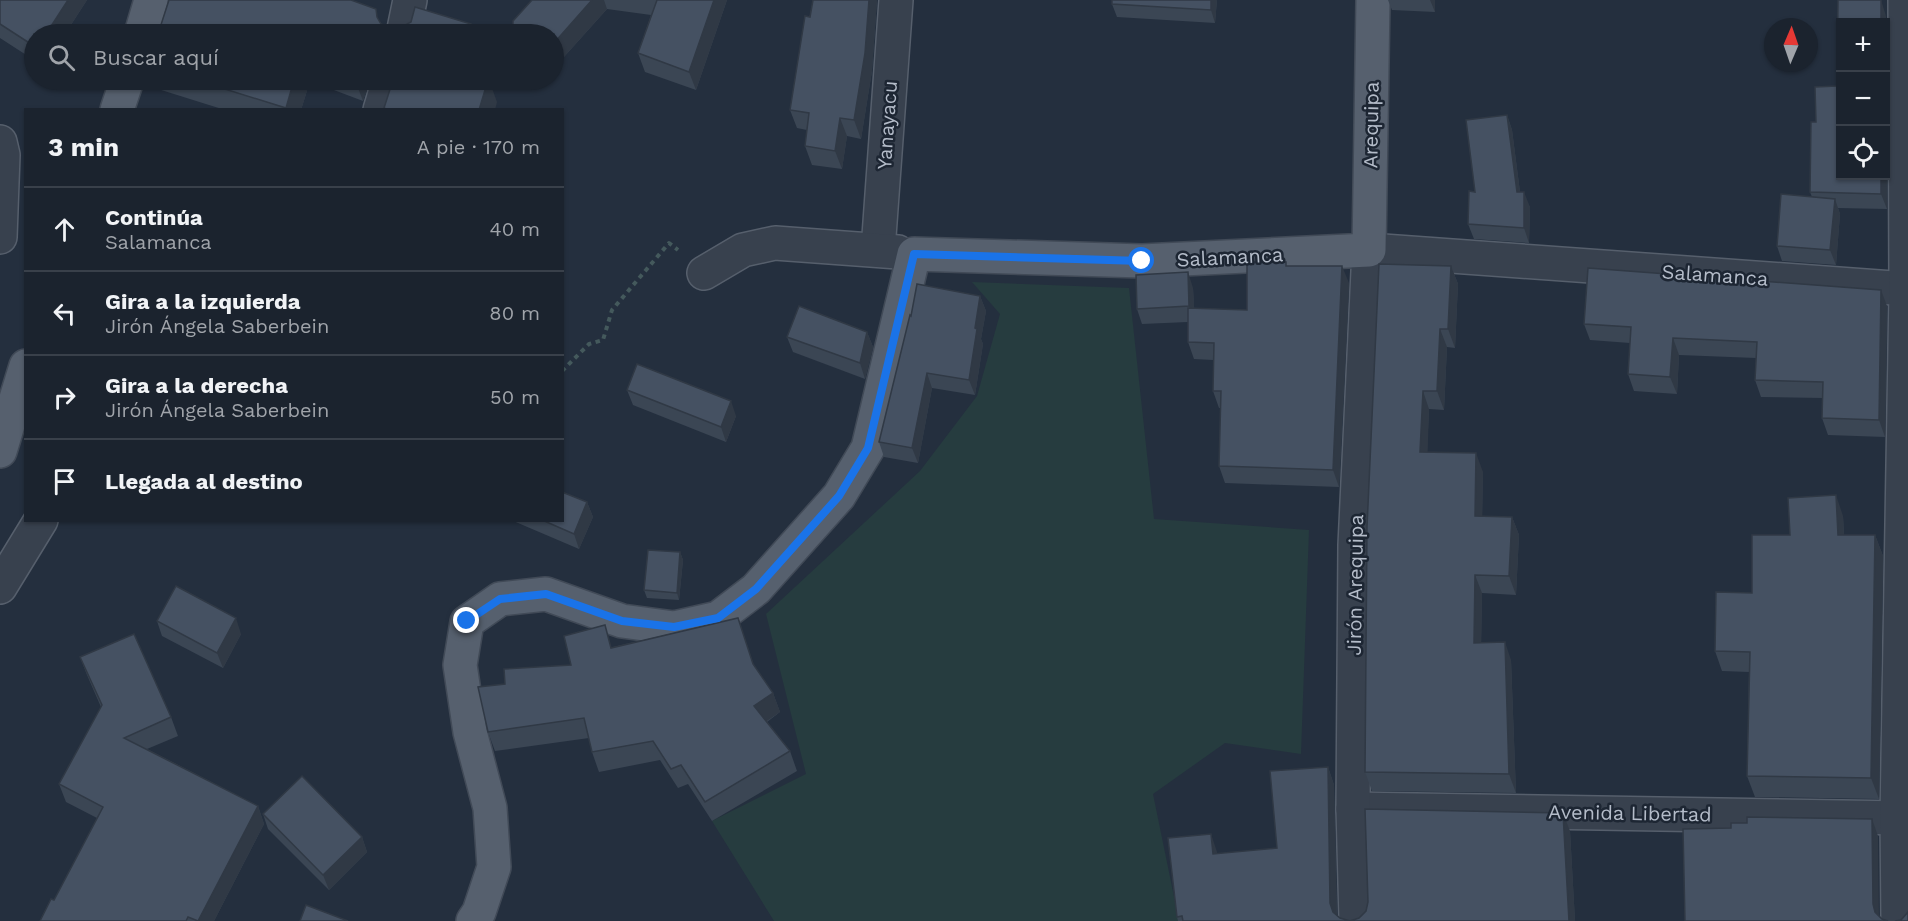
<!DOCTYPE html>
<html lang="es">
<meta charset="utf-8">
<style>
:root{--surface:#1b232e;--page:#242b36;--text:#f1f3f6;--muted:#a0a4aa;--line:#39404a}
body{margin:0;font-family:"Work Sans",sans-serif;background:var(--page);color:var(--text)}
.controls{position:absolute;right:18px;top:18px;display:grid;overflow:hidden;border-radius:0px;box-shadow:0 2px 4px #0004}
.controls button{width:54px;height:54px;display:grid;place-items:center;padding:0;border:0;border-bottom:2px solid var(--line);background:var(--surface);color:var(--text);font:30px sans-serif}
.compass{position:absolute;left:1764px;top:18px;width:54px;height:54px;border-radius:50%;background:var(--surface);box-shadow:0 2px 4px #0004;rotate:2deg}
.stop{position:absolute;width:18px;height:18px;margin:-14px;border:4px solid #1a73e8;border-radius:50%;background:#fff}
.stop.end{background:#1a73e8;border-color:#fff;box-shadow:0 2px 6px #0008}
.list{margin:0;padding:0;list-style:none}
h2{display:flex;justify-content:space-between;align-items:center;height:78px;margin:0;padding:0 24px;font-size:26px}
h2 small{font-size:20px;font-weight:400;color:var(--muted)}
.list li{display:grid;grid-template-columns:39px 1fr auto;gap:18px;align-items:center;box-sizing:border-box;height:84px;padding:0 24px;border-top:2px solid var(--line)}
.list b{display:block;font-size:22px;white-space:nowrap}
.list p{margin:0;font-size:20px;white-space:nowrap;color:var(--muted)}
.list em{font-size:20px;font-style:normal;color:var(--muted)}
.icon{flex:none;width:33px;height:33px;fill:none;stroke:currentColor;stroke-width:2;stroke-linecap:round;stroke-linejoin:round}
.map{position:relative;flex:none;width:1908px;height:921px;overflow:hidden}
.search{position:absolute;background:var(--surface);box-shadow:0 2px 4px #0004;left:24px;top:24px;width:540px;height:66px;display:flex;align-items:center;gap:15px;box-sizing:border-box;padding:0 21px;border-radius:33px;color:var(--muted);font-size:22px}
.panel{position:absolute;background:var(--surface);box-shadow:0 2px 4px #0004;left:24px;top:108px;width:540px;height:414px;border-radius:0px}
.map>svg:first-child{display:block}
.green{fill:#263c3f}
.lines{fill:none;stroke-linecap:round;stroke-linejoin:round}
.minor-casing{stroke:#565f6c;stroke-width:36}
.major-casing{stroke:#414a57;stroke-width:36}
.path{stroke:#44595c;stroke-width:4;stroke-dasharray:4.5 4.5;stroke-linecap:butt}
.minor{stroke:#38414e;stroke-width:33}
.major{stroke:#56606e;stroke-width:33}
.wall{fill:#3b4654}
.shaded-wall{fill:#303945}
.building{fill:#455162;stroke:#303945;stroke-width:1.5}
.route{stroke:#1a73e8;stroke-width:8}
.labels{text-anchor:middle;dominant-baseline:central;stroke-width:5;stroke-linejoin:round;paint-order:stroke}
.street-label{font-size:20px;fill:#b4bcc9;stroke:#1d2633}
</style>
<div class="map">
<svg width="1908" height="921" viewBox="0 0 1908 921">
<rect width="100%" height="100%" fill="#242f3e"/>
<polygon class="green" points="972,282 1129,288 1154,519 1309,530 1301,754 1225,743 1153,794 1179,921 774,921 712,821 806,774 766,614 920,471 977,396 1000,314"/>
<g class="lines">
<defs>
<g id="minor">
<polyline points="403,34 410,0"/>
<polyline points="380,110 389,80"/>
<polyline points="0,142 3,155 0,237"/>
<polyline points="878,250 896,0"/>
<polyline points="704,273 743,250 775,243 898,252"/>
<polyline points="0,587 41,520"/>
<polyline points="1353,809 1908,818"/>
<polyline points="1356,921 1353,809 1355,545 1369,250 1908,289"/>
<polyline points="1898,921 1897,817 1906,289 1905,0"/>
</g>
<g id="major">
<polyline points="141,34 151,0"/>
<polyline points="117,110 127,80"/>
<polyline points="0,451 26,366"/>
<polyline points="473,921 479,912 494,867 490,808 470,732 460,665 467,622 500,599 546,594 622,621 674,628 718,618 756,589 839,496 868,448 914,254 1142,261 1369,250 1373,0"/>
</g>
</defs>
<use href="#minor" class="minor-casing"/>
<use href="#major" class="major-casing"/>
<polyline class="path" points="562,371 589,344 603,340 612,310 669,243 678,250"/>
<use href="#minor" class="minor"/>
<use href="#major" class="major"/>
</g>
<g class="wall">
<polygon points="0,0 87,0 65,34 34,34 34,60 0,38"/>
<polygon points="532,0 727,0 696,90 645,72 638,53 651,15 607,9 554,68 554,34 514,34 513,32"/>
<polygon points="813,0 877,0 872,71 861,139 847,136 842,169 812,165 805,146 807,130 797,128 790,110"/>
<polygon points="1112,0 1217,0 1215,23 1117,17 1112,4"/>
<polygon points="1388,0 1435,0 1435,12 1392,10"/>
<polygon points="1886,16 1887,209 1838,208 1840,214 1836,265 1782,261 1777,246 1812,197 1810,192 1816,122 1837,86"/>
<polygon points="154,80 370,80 363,101 310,81 301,110 225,110 158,89"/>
<polygon points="1507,115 1512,130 1520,192 1530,207 1529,243 1474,239 1468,224 1475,192"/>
<polygon points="1288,266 1349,283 1339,487 1225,483 1219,466 1221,408 1219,408 1213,391 1213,360 1194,359 1188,342 1188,322 1142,324 1137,309 1193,288 1194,308 1247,310"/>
<polygon points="1451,266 1458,284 1455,348 1447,347 1444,410 1429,409 1427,452 1483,472 1482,516 1512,517 1519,535 1516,595 1482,593 1481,643 1511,660 1516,793 1372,791 1365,772 1367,527"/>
<polygon points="980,296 986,311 981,339 983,344 975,395 932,388 918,463 884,457 879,442 911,316"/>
<polygon points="1887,306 1885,437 1828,435 1822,418 1823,398 1761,397 1755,380 1756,358 1679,355 1677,394 1634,391 1628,374 1630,343 1590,340 1584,324"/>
<polygon points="867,332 873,347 865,379 793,352 787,337"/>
<polygon points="627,390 736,416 726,442 633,405"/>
<polygon points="587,502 593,517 579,549 511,520 562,520"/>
<polygon points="1843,516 1844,535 1875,535 1883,556 1879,799 1755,797 1747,776 1749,672 1722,671 1715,651 1790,535"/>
<polygon points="680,552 683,560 679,600 647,598 644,590"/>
<polygon points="738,618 754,666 773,693 780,712 767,722 790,751 797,771 712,821 688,784 678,788 660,760 599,772 592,752 589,738 495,751 488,732 505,684 571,665 613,647"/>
<polygon points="157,621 241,634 223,668 162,636"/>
<polygon points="80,657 171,717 178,736 147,749 258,806 264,824 214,921 40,921 54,900 97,818 66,802 59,784 101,707 87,675"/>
<polygon points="1328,767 1334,785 1337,916 1340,918 1350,921 1359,918 1570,831 1575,921 1178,921 1177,917 1277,848"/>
<polygon points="263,814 362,837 367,852 329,890 268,829"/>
</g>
<g class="shaded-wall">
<polygon points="68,0 87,0 65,34 46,34"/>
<polygon points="592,0 604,0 607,9 554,68 554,43"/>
<polygon points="714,0 727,0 696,90 689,72"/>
<polygon points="869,0 877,0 872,71 861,139 854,120"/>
<polygon points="1211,0 1217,0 1215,23 1211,10"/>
<polygon points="1430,0 1435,0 1435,12"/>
<polygon points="1881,0 1886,16 1887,209 1881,194 1881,176 1886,176 1886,22 1881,22"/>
<polygon points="471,24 474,34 467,34"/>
<polygon points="294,80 309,80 310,81 301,110 286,110 286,108"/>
<polygon points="355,80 370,80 363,101"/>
<polygon points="488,80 489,80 497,102 495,110 479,110"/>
<polygon points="1507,115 1512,130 1522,207 1517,192"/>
<polygon points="840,118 847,136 842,169 835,151"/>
<polygon points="1524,192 1530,207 1529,243 1524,228"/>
<polygon points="1835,199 1840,214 1836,265 1830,250"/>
<polygon points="1342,266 1349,283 1339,487 1333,470"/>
<polygon points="1451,266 1458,284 1455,348 1448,329"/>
<polygon points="1188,272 1193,288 1195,322 1189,306"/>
<polygon points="1881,290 1887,306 1885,437 1879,420"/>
<polygon points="980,296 986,311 981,339 983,344 975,395 969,380 975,328"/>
<polygon points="1440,329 1447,347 1444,410 1437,391"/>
<polygon points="867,332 873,347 865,379 860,363"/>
<polygon points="1673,338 1679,355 1677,394 1670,377"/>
<polygon points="927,373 932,388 918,463 912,448"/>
<polygon points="1423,391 1429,409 1427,471 1420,452"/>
<polygon points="731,401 736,416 726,442 721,427"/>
<polygon points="1476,453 1483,472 1482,534 1475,516"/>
<polygon points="1836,495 1843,516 1845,555 1838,535"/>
<polygon points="587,502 593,517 579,549 574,534"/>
<polygon points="1512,517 1519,535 1516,595 1509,576"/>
<polygon points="1875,535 1883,556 1879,799 1871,778"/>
<polygon points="680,552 683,560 679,600 677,593"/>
<polygon points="1475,575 1482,593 1481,661 1474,643"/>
<polygon points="236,618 241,634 223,668 217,653"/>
<polygon points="1505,642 1511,660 1516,793 1509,774"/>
<polygon points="773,693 780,712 761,725 754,706"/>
<polygon points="1328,767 1334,785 1337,921 1336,921 1330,903"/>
<polygon points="258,806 264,824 214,921 198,921"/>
<polygon points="1563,813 1570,831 1575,921 1569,921"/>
<polygon points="1872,819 1878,836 1879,921 1878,921 1873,904"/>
<polygon points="1211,834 1217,852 1220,872 1213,854"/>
<polygon points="362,837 367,852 329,890 323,875"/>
</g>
<g class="building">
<polygon points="0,0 68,0 46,34 34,34 34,46 0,24"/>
<polygon points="169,0 351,0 376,9 377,17 381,24 390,28 400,28 411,22 415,7 471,24 467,34 158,34"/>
<polygon points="532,0 592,0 554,43 554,34 516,34 513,32 513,21"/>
<polygon points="657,0 714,0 689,72 638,53"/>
<polygon points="813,0 869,0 865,53 854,120 840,118 835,151 805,146 809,113 790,110 805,16 810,17"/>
<polygon points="1112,0 1211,0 1211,10 1112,4"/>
<polygon points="1838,0 1881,0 1881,22 1840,22 1840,176 1881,176 1881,194 1810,192 1811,122 1816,122 1815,87 1837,86"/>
<polygon points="196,80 294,80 286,108"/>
<polygon points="393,80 488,80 479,110 389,110 384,108"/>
<polygon points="1507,115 1517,192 1524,192 1524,228 1468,224 1469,191 1475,192 1466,120"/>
<polygon points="1781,194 1835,199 1830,250 1777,246"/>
<polygon points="1247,262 1286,262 1286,266 1342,266 1333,470 1219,466 1221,391 1213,391 1214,343 1188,342 1188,308 1247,310"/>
<polygon points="1379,264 1451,266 1448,329 1440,329 1437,391 1423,391 1420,452 1476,453 1475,516 1512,517 1509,576 1475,575 1474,643 1505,642 1509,774 1365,772 1367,527"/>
<polygon points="1588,268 1881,290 1879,420 1822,418 1823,382 1755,380 1757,342 1673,338 1670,377 1628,374 1631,327 1584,324"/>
<polygon points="1188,272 1189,306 1137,309 1136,275"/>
<polygon points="917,284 980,296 975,328 977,329 969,380 927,373 912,448 879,442 910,315 911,316"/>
<polygon points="799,306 867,332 860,363 787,337"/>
<polygon points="637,364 731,401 721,427 627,390"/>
<polygon points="562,492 587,502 574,534 542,520 562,520"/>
<polygon points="1836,495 1838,535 1875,535 1871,778 1747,776 1750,652 1715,651 1716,592 1752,593 1752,535 1790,535 1788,498"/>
<polygon points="648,550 680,552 677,593 644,590"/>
<polygon points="176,586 236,618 217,653 157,621"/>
<polygon points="738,618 753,664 773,693 754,706 790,751 705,802 681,765 671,769 653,741 592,752 584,718 488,732 478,687 505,684 504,669 571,665 564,636 605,625 611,648"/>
<polygon points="134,634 171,717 124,738 258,806 198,921 188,917 186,921 40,921 51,899 54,900 103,807 59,784 102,705 80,657"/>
<polygon points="1328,767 1330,903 1333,912 1340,918 1350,921 1359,918 1366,911 1368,902 1365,809 1563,813 1569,921 1183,921 1182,916 1177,917 1168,838 1211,834 1213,854 1277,848 1270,771"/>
<polygon points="302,776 362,837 323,875 263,814"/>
<polygon points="1747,817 1872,819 1873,904 1875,912 1882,919 1888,921 1685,921 1683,829 1731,828 1731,823 1747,823"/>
<polygon points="306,905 348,921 300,921"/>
<polygon points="1908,912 1908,921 1895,921 1901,920"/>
</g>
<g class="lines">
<polyline class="route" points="467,621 500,599 546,594 622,621 674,627 718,618 756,589 839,496 868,448 914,254 1142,261"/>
</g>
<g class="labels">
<g class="street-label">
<text transform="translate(887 125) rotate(-86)">Yanayacu</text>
<text transform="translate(1371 125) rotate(-89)">Arequipa</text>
<text transform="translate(1230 257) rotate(-3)">Salamanca</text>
<text transform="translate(1715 275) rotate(4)">Salamanca</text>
<text transform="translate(1355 585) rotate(-89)">Jirón Arequipa</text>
<text transform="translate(1630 813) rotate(1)">Avenida Libertad</text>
</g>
</g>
</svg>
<div class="controls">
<button>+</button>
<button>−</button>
<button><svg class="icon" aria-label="locate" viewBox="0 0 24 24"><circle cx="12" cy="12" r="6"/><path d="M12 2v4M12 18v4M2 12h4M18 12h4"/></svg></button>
</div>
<svg class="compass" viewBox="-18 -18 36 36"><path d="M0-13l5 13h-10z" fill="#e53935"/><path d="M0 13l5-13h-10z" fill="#a0a4aa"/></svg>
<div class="stop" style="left:1142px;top:261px"></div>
<div class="stop end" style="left:467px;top:621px"></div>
<div class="search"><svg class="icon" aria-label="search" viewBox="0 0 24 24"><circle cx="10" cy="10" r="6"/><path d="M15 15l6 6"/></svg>Buscar aquí</div>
<section class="panel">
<h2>3 min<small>A pie · 170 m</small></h2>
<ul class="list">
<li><svg class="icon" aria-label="ahead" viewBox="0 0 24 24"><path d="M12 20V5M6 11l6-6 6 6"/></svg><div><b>Continúa</b><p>Salamanca</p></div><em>40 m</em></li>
<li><svg class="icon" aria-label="left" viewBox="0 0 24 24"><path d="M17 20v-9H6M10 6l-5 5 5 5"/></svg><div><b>Gira a la izquierda</b><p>Jirón Ángela Saberbein</p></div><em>80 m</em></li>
<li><svg class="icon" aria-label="right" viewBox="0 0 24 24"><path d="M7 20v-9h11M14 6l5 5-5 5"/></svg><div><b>Gira a la derecha</b><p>Jirón Ángela Saberbein</p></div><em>50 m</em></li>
<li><svg class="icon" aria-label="arrive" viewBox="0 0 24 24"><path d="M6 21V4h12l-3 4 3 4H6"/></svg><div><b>Llegada al destino</b></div></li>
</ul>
</section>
</div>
